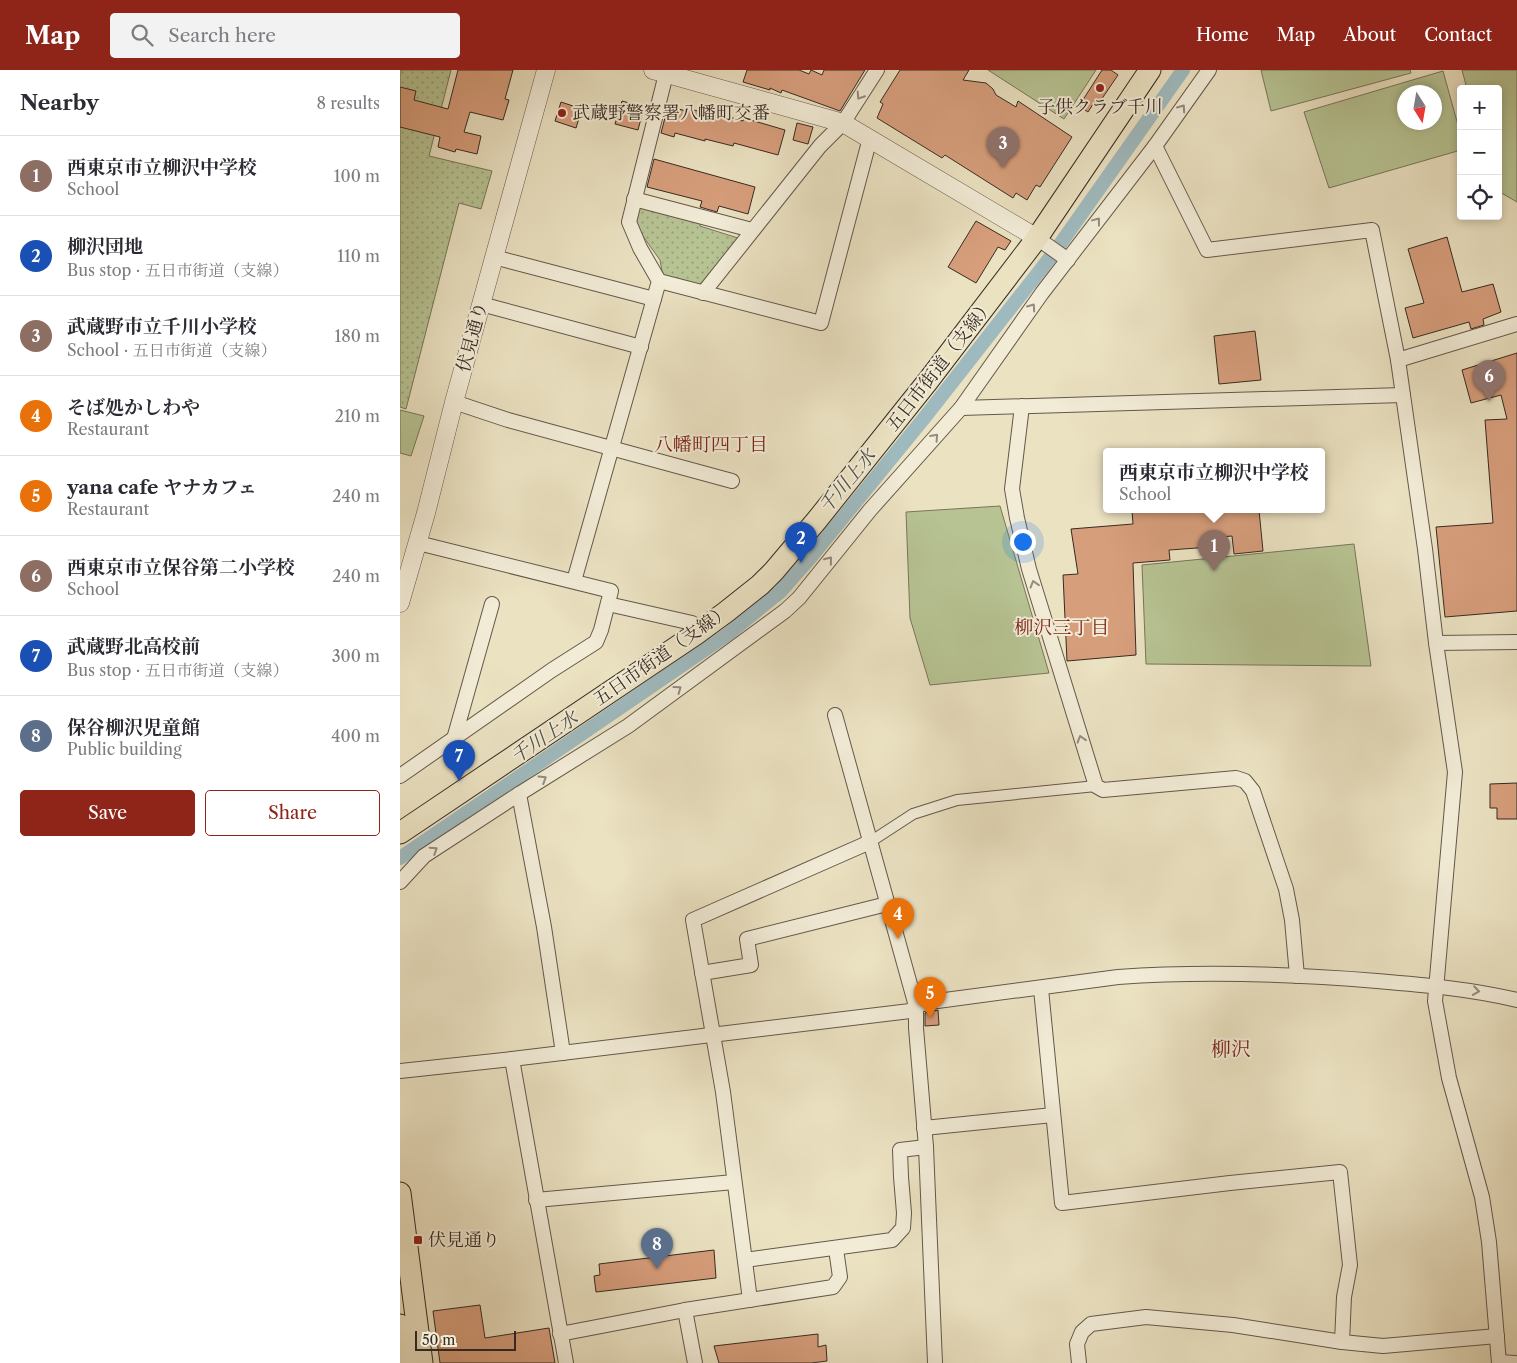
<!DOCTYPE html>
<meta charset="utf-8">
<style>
:root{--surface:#fff;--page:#f2f2f3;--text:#2b2b33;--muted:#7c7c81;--line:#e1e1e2;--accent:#8f2418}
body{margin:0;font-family:"Libre Caslon Text","Noto Serif JP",serif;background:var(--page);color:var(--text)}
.controls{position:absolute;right:15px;top:15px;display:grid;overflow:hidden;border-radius:5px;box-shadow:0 2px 8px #0003}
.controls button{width:45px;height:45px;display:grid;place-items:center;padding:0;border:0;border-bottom:1px solid var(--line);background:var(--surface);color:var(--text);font:25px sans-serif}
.compass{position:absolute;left:997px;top:15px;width:45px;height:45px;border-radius:50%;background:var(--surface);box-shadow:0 2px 8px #0003;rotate:169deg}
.scale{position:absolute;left:15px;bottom:12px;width:101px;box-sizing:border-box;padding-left:5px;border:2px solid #372a23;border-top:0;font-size:14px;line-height:18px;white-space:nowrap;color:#372a23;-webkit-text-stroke:4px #f2ecd7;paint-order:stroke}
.you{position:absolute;left:622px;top:471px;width:18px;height:18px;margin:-12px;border:4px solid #fff;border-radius:50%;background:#1a73e8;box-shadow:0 0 0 8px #1a73e833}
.badge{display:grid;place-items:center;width:32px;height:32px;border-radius:50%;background:var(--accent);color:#fff;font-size:16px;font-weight:700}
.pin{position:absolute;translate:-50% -41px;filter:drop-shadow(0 1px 2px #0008)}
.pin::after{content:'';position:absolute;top:26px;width:18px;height:15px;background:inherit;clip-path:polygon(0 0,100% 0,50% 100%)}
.popup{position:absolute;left:703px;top:378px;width:222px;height:65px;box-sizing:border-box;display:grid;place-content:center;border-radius:5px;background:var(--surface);filter:drop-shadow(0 1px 4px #0005);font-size:16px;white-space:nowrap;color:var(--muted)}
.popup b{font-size:19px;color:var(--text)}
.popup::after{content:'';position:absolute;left:50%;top:100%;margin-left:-10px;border:10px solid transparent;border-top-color:var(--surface)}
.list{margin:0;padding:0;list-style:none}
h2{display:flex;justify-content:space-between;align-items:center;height:65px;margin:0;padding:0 20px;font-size:21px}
h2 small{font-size:16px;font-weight:400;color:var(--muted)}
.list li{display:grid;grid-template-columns:32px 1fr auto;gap:15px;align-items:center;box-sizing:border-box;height:80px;padding:0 20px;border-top:1px solid var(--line)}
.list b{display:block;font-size:19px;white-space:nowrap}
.list p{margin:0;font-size:16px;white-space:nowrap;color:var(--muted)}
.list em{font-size:16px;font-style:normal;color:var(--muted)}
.actions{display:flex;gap:10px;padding:15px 20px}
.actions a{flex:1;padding:11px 0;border:1px solid var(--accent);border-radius:5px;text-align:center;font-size:18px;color:var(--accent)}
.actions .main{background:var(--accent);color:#fff}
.icon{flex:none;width:28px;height:28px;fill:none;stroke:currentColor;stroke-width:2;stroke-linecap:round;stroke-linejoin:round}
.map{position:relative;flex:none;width:1117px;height:1293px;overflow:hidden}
header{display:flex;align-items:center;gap:30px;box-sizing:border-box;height:70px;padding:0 25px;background:var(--accent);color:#fff}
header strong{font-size:24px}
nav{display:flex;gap:28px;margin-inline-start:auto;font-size:18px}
.search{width:350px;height:45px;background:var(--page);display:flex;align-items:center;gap:12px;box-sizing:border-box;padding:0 18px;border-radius:5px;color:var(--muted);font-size:19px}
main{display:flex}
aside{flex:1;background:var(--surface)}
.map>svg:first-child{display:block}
.grass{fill:#b7c393;stroke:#77765b;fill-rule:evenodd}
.park{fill:url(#park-dots);stroke:#77765b}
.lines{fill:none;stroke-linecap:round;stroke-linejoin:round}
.canal{stroke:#9fbabf;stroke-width:14}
.building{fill:#d79e7c;stroke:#372a23}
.pedestrian-casing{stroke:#64584b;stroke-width:12}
.minor-casing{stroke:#64584b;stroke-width:16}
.tertiary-casing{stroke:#64584b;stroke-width:19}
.primary-casing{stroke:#372a23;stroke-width:23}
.pedestrian{stroke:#f2ecd7;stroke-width:10}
.minor{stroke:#f2ecd7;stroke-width:14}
.tertiary{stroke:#f2ecd7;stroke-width:18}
.primary{stroke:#ebe2c2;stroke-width:21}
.oneway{stroke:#948b7d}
.poi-dot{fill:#8f2418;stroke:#f2ecd7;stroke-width:2}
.labels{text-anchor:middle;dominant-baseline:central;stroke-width:4;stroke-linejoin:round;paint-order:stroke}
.poi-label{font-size:18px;fill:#372a23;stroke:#f2ecd7;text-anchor:start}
.street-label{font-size:18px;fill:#372a23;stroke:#f2ecd7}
.neighbourhood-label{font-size:19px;fill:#7a1f14;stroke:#f2ecd7}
.water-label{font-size:19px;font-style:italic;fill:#514e4a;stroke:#f2ecd7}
.quarter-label{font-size:20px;fill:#7a1f14;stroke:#f2ecd7}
</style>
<header>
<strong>Map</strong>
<div class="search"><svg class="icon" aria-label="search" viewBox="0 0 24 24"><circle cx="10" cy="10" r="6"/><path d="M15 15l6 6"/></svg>Search here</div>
<nav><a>Home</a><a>Map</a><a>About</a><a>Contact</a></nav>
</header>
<main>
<aside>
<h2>Nearby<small>8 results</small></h2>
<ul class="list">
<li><span class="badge" style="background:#8d6e63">1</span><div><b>西東京市立柳沢中学校</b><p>School</p></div><em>100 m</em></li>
<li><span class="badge" style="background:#1a4fb4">2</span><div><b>柳沢団地</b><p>Bus stop · 五日市街道（支線）</p></div><em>110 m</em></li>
<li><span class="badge" style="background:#8d6e63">3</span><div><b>武蔵野市立千川小学校</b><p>School · 五日市街道（支線）</p></div><em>180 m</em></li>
<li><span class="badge" style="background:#e8710a">4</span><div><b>そば処かしわや</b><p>Restaurant</p></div><em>210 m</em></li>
<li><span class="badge" style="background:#e8710a">5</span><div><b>yana cafe ヤナカフェ</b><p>Restaurant</p></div><em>240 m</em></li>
<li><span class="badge" style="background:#8d6e63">6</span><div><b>西東京市立保谷第二小学校</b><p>School</p></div><em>240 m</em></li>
<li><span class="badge" style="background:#1a4fb4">7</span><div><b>武蔵野北高校前</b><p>Bus stop · 五日市街道（支線）</p></div><em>300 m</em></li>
<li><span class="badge" style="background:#5c6f8a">8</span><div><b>保谷柳沢児童館</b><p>Public building</p></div><em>400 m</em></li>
</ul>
<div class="actions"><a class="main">Save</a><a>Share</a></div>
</aside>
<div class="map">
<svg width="1117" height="1293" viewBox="0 0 1117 1293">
<defs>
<pattern id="park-dots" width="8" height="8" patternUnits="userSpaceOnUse" patternTransform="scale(1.25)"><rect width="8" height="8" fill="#b7c393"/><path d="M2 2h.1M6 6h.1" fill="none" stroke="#969f78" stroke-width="1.8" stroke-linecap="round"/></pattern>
</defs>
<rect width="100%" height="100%" fill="#ebe2c2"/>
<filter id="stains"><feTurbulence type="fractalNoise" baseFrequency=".004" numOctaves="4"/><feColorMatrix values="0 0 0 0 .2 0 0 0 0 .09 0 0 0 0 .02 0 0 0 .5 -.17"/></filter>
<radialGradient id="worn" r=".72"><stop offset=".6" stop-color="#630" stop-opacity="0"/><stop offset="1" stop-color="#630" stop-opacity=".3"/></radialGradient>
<g class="grass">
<polygon points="588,0 696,0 664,49"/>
<polygon points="861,0 1010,0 1011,3 871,41"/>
<polygon points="1062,0 1117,0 1117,132 1098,121 1098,19 1067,19"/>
<path d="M1043,1L1061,66V80L929,118L904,42ZM1004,22H1034V52H1004Z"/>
<polygon points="0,340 24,346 11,386 0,383"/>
<polygon points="600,436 649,603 530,615 510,548 506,442"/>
<polygon points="954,474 971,596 746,594 742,495"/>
</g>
<g class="park">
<polygon points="0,0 51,0 29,86 92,101 81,139 59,133 6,339 0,337"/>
<polygon points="236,133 301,150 300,156 341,169 302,219 263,207 260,190 232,151"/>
</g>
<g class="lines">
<polyline class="canal" points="0,788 328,564 380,522 410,488 525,347 656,180 783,0"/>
</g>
<g class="building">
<polygon points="58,0 113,0 105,29 109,30 103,50 70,42 64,62 81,66 77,84 56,79 55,82 38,77 40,67 0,57 0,17 16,21 14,30 48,39"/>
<polygon points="347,0 399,0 409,4 411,0 422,5 424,0 465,0 440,41 382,20 381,23 370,18 370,20 343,12"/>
<polygon points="500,0 569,0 563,10 586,13 593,19 596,25 616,37 618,31 672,67 640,117 636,115 627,130 616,123 613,128 545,85 542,88 477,48 483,34 480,32"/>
<polygon points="702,0 711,0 718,5 699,33 695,31 688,42 679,36"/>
<polygon points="222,31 244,37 238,60 215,54"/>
<polygon points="161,32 182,39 176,58 155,51"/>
<polygon points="268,36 286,41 287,38 315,46 316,43 343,51 344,48 385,60 378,85 334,73 333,76 305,69 305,71 275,63 274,67 261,63"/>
<polygon points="397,53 413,57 408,74 393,70"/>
<polygon points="254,89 355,117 348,144 319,136 317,142 300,137 302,131 247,117"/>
<polygon points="576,151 611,171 605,180 598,177 576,213 548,197"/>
<polygon points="1047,167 1062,222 1093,214 1101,242 1083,249 1084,255 1071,259 1069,252 1013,268 1005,238 1024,233 1008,179"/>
<polygon points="855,261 861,310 819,314 814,266"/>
<polygon points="1117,283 1117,541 1045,547 1036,457 1093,453 1085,350 1107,349 1101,325 1071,333 1062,300"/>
<polygon points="732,440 859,440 863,481 834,484 832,466 810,468 811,477 769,480 770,490 733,493 736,585 667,591 663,505 678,504 671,459 733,454"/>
<polygon points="1117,713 1117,749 1097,749 1097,738 1090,738 1090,714"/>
<polygon points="538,940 539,955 525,956 525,943"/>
<polygon points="314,1180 316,1208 196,1222 194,1206 200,1205 199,1194"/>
<polygon points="80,1235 85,1268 149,1258 155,1293 40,1293 33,1241"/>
<polygon points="418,1264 418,1277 426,1275 427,1291 411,1293 319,1293 314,1276"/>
</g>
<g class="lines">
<defs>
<polyline id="pedestrian" points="470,772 513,744 557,730 696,716"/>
<g id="minor">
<polyline points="755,76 807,180 972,160 998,290 1025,479 1036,573 1055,702 1035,931 1049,1008 1082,1127 1089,1172 1099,1293"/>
<polyline points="234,129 352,160"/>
<polyline points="637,168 668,190"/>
<polyline points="94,187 254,229"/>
<polyline points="259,211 421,253 470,68"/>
<polyline points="303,223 420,76 443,53 477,0"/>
<polyline points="81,234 241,277"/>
<polyline points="998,290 1117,254"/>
<polyline points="54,332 108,350 332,411"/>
<polyline points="622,336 612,419 617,448 629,499 696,716 703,720 836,708 845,711 853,721 886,819 892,850 897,906"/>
<polyline points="561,338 1003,325"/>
<polyline points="174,511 259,211 240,178 229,152 266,4"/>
<polyline points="208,534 292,553 296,564"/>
<polyline points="1036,573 1117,572"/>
<polyline points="435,645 516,936 516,958 526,1077 535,1293"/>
<polyline points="54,669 92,534"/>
<polyline points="0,706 152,600 196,572 201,560 211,521 18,473"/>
<polyline points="119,724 144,857 163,983"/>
<polyline points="0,812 24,786 119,724 228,656 385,541 399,528 470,440 561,338 642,223 755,76 809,0"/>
<polyline points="302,903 351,895 347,869 487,834"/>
<polyline points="641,919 662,1133 830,1113 940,1102 950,1195 944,1227 942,1272"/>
<polyline points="112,989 166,1293"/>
<path d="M0,1001L112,989L510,941L516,936L530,932L718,907C804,901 891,904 977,911C1024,915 1071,919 1117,930"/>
<polyline points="524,1058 653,1045"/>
<polyline points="136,1130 334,1112"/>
<polyline points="345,1190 492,1170 503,1158 504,1143 501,1107 500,1080 526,1077"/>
<polyline points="350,1230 323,1022 293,850 470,772"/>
<polyline points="160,1264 285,1240"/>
<polyline points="1099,1292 1115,1293"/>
<polyline points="295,1293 285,1240 433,1217 440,1207 436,1179"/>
<polyline points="679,1293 677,1274 682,1262 691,1254 746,1247 833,1255 942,1272 983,1276 1097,1266"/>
</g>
<g id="tertiary">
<polyline points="253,0 443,53 637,168"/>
<polyline points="0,533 26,443 54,332 146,0"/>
</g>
<g id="primary">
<polyline points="0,763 296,564 326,542 360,515 374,501 417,450 528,311 637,168 750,0"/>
<polyline points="0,1123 22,1293"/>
<polyline points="0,1255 6,1293"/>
</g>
</defs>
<use href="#pedestrian" class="pedestrian-casing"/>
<use href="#minor" class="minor-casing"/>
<use href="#tertiary" class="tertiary-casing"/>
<use href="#primary" class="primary-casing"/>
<use href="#pedestrian" class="pedestrian"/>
<use href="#minor" class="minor"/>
<use href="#tertiary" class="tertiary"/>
<use href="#primary" class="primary"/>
</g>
<defs><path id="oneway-chevron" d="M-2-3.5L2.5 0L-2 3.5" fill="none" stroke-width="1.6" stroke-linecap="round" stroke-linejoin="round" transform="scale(1.25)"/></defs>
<g class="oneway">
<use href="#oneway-chevron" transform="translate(460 26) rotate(123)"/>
<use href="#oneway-chevron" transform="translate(782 38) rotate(-55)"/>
<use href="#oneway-chevron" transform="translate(697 151) rotate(-53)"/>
<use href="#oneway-chevron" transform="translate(632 237) rotate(-55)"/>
<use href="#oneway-chevron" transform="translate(535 367) rotate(-48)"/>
<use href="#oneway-chevron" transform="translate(429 490) rotate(-51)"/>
<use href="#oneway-chevron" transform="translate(634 514) rotate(-107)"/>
<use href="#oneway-chevron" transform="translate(278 619) rotate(-36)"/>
<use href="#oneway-chevron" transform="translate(681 669) rotate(-107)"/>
<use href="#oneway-chevron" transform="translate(143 709) rotate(-32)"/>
<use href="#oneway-chevron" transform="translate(34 780) rotate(-33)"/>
<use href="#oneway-chevron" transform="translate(1076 921) rotate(8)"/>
</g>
<g class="poi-dot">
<circle cx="700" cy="18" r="5"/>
<circle cx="162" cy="43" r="5"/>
<rect x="13" y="1165" width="10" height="10" rx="2.5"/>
</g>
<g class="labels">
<g class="poi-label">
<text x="700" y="37" text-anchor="middle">子供クラブ千川</text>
<text x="172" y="43">武蔵野警察署八幡町交番</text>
<text x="28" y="1170">伏見通り</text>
</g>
<g class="street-label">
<text transform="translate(72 267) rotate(-75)">伏見通り</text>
<text transform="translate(540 295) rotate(-52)">五日市街道（支線）</text>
<text transform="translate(262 585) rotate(-35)">五日市街道（支線）</text>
</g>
<g class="neighbourhood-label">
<text x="311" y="374">八幡町四丁目</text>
<text x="662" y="557">柳沢三丁目</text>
</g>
<g class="water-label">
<text transform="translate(447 411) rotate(-50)">千川上水</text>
<text transform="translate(144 667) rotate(-34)">千川上水</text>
</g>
<g class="quarter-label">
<text x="831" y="979">柳沢</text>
</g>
</g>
<rect width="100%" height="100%" filter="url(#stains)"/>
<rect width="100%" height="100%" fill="url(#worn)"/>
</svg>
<div class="controls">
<button>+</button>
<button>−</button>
<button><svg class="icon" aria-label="locate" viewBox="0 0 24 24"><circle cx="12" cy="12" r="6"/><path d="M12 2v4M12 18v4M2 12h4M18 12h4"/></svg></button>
</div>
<svg class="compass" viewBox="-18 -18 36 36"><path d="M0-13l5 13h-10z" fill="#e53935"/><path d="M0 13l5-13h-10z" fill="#7c7c81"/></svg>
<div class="scale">50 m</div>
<div class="you"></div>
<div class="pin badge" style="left:814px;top:501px;background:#8d6e63">1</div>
<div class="popup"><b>西東京市立柳沢中学校</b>School</div>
<div class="pin badge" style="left:401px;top:493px;background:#1a4fb4">2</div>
<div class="pin badge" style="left:603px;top:98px;background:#8d6e63">3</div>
<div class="pin badge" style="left:498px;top:869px;background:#e8710a">4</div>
<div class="pin badge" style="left:530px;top:948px;background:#e8710a">5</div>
<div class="pin badge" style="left:1089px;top:331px;background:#8d6e63">6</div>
<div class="pin badge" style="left:59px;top:711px;background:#1a4fb4">7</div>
<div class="pin badge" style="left:257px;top:1199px;background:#5c6f8a">8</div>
</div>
</main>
